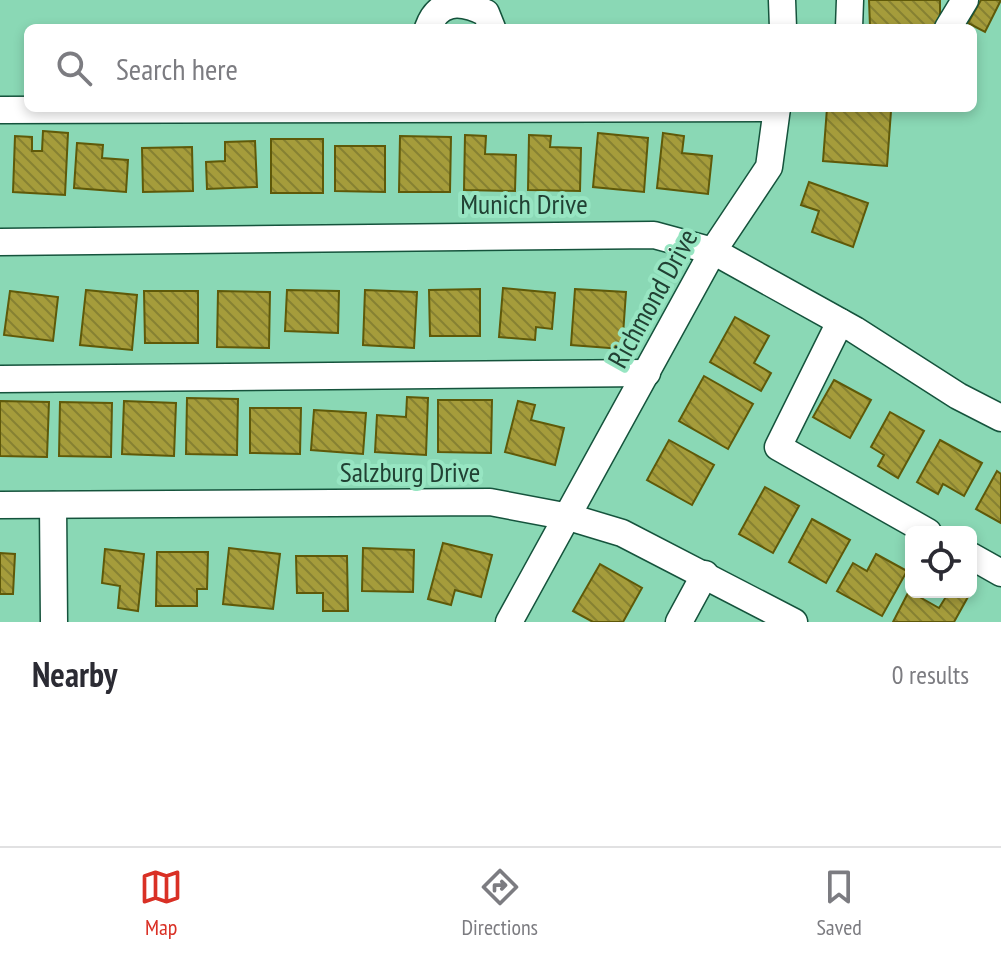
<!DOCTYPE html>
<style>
:root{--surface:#fff;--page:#f7f7f7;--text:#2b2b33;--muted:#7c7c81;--line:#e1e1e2;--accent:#d93025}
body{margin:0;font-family:"PT Sans Narrow",sans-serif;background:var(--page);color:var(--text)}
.controls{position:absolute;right:24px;bottom:24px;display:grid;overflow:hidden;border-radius:12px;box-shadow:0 4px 12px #0003}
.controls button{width:72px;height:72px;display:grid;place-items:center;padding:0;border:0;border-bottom:2px solid var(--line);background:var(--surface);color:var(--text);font:40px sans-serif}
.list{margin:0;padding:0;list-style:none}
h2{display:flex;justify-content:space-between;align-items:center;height:104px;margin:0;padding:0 32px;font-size:34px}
h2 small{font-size:26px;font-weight:400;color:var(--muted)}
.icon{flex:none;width:44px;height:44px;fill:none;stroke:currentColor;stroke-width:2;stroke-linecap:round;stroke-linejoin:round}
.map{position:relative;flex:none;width:1001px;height:622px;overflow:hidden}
.search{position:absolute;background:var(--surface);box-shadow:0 4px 12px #0003;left:24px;right:24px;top:24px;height:88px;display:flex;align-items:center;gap:20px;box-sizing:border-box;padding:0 28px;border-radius:12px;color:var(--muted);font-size:30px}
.sheet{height:224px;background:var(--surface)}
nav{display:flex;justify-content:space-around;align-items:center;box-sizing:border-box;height:112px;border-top:2px solid var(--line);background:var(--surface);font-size:22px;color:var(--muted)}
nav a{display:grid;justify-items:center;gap:4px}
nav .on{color:var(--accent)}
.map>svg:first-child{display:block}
.building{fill:url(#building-back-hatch);stroke:#5f5909;stroke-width:2}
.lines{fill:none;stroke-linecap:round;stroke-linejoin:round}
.minor-casing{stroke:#15533c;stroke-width:29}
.minor{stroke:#fff;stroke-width:26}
.labels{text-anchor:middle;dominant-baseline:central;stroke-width:8;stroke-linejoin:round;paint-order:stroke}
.street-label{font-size:28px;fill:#214133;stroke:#97e5c2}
</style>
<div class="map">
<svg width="1001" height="622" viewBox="0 0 1001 622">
<defs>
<pattern id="building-back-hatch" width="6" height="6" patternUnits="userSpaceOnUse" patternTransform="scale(2)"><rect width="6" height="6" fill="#a59c3b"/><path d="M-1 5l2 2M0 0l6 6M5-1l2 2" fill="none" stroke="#868132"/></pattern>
</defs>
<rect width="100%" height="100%" fill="#8ad8b5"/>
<g class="building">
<polygon points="869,0 940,0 940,26 870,26"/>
<polygon points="981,0 1001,0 985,32 968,23"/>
<polygon points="827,108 891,111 887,166 823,161"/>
<polygon points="43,131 68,133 65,195 13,192 15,136 32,137 32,151 42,151"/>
<polygon points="598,133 648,138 644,192 593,187"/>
<polygon points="663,133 684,136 682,153 712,156 708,194 657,188"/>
<polygon points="465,135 486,136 485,154 516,155 515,191 464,190"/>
<polygon points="529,135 551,136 550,147 581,148 580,191 528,190"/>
<polygon points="400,136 451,137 450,192 399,192"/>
<rect x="271" y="139" width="52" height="54"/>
<polygon points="255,141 257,187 207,189 206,162 225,161 225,142"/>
<polygon points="77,143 103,145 102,158 128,160 126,192 74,188"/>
<polygon points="335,146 385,146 385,192 335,191"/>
<polygon points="192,147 193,191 143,192 142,148"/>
<polygon points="809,182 868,203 853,247 812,232 819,211 801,205"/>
<polygon points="503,288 555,293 552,329 536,327 535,340 499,337"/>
<polygon points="480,289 480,336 430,336 429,290"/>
<polygon points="575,289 626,292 622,349 571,345"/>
<polygon points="86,290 137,295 132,350 80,345"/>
<polygon points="287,290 339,291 338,333 285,331"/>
<polygon points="365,290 417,292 414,348 363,345"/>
<polygon points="10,291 58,297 53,341 4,335"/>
<polygon points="144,291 198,291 198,343 145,343"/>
<polygon points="218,291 270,292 269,348 217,347"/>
<polygon points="735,317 769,336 754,363 771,373 761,391 710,362"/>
<polygon points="704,376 753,404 728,449 679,421"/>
<polygon points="834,380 871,400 850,438 813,417"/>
<polygon points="407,397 428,398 426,455 375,452 377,415 406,417"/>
<polygon points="187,398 238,399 237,455 186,454"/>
<polygon points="438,400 492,400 491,453 438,452"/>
<polygon points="0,401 49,402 47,457 0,456"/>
<polygon points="124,401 176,403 174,456 122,454"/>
<polygon points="518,401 535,405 531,420 564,428 555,465 505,452"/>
<polygon points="60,402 112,403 111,457 59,456"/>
<polygon points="250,408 301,408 300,454 250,453"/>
<polygon points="314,410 366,413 363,454 311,450"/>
<polygon points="890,412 924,431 898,478 878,466 884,455 871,447"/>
<polygon points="669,440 714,465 692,505 647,480"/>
<polygon points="940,440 982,463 964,496 943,484 938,494 917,482"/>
<polygon points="997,471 1001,474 1001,523 976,509"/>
<polygon points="765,487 799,506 773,553 739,534"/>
<polygon points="812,519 850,540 826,583 789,562"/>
<polygon points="443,543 492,555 481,597 455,590 451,605 428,599"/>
<polygon points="229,548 280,554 273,609 223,604"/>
<polygon points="363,548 414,550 413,592 362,591"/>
<polygon points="105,549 144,554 138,611 118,608 120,586 102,583"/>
<polygon points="157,552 208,552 207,589 197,589 197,606 156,606"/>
<polygon points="0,553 15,554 13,594 0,594"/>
<polygon points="876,554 907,571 882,616 837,591 853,563 867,571"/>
<polygon points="296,556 347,556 348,611 323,611 323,593 297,593"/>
<polygon points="600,564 642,588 623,622 593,622 573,611"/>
<polygon points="909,591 939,608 949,592 964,592 969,595 954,622 893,622"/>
</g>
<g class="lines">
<defs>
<g id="minor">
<polyline points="782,0 783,28"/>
<path d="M428,28C438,0 460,0 486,13L492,28"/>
<polyline points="849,28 850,0"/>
<polyline points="948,28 965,0"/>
<polyline points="0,110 777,108"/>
<polyline points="0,242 654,235 713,251 855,330 958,396 1001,418"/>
<polyline points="840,322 778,447 928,532"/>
<polyline points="0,379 647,373"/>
<polyline points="0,505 490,502 569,517 622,533 794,622"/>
<polyline points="53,505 54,622"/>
<polyline points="971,556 1001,573"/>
<polyline points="509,622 713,251 769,167 777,108"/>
<polyline points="679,622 705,574"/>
</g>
</defs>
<use href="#minor" class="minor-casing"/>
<use href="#minor" class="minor"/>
</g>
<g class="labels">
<g class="street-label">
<text x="524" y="203">Munich Drive</text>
<text transform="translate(652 298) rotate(-61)">Richmond Drive</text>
<text x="410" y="471">Salzburg Drive</text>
</g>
</g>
</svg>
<div class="controls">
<button><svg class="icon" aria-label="locate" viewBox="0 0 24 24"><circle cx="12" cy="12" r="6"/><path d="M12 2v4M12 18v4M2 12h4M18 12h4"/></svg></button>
</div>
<div class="search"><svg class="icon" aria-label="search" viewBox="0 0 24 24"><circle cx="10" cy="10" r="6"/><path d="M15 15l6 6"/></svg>Search here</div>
</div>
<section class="sheet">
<h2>Nearby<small>0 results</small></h2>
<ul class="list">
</ul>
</section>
<nav>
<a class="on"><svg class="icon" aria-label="map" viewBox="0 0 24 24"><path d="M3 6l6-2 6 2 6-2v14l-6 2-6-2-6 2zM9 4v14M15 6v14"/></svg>Map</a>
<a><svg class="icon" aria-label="directions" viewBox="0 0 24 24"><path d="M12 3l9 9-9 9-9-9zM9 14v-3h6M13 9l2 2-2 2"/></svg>Directions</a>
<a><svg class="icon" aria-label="saved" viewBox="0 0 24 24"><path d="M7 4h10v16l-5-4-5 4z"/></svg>Saved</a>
</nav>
